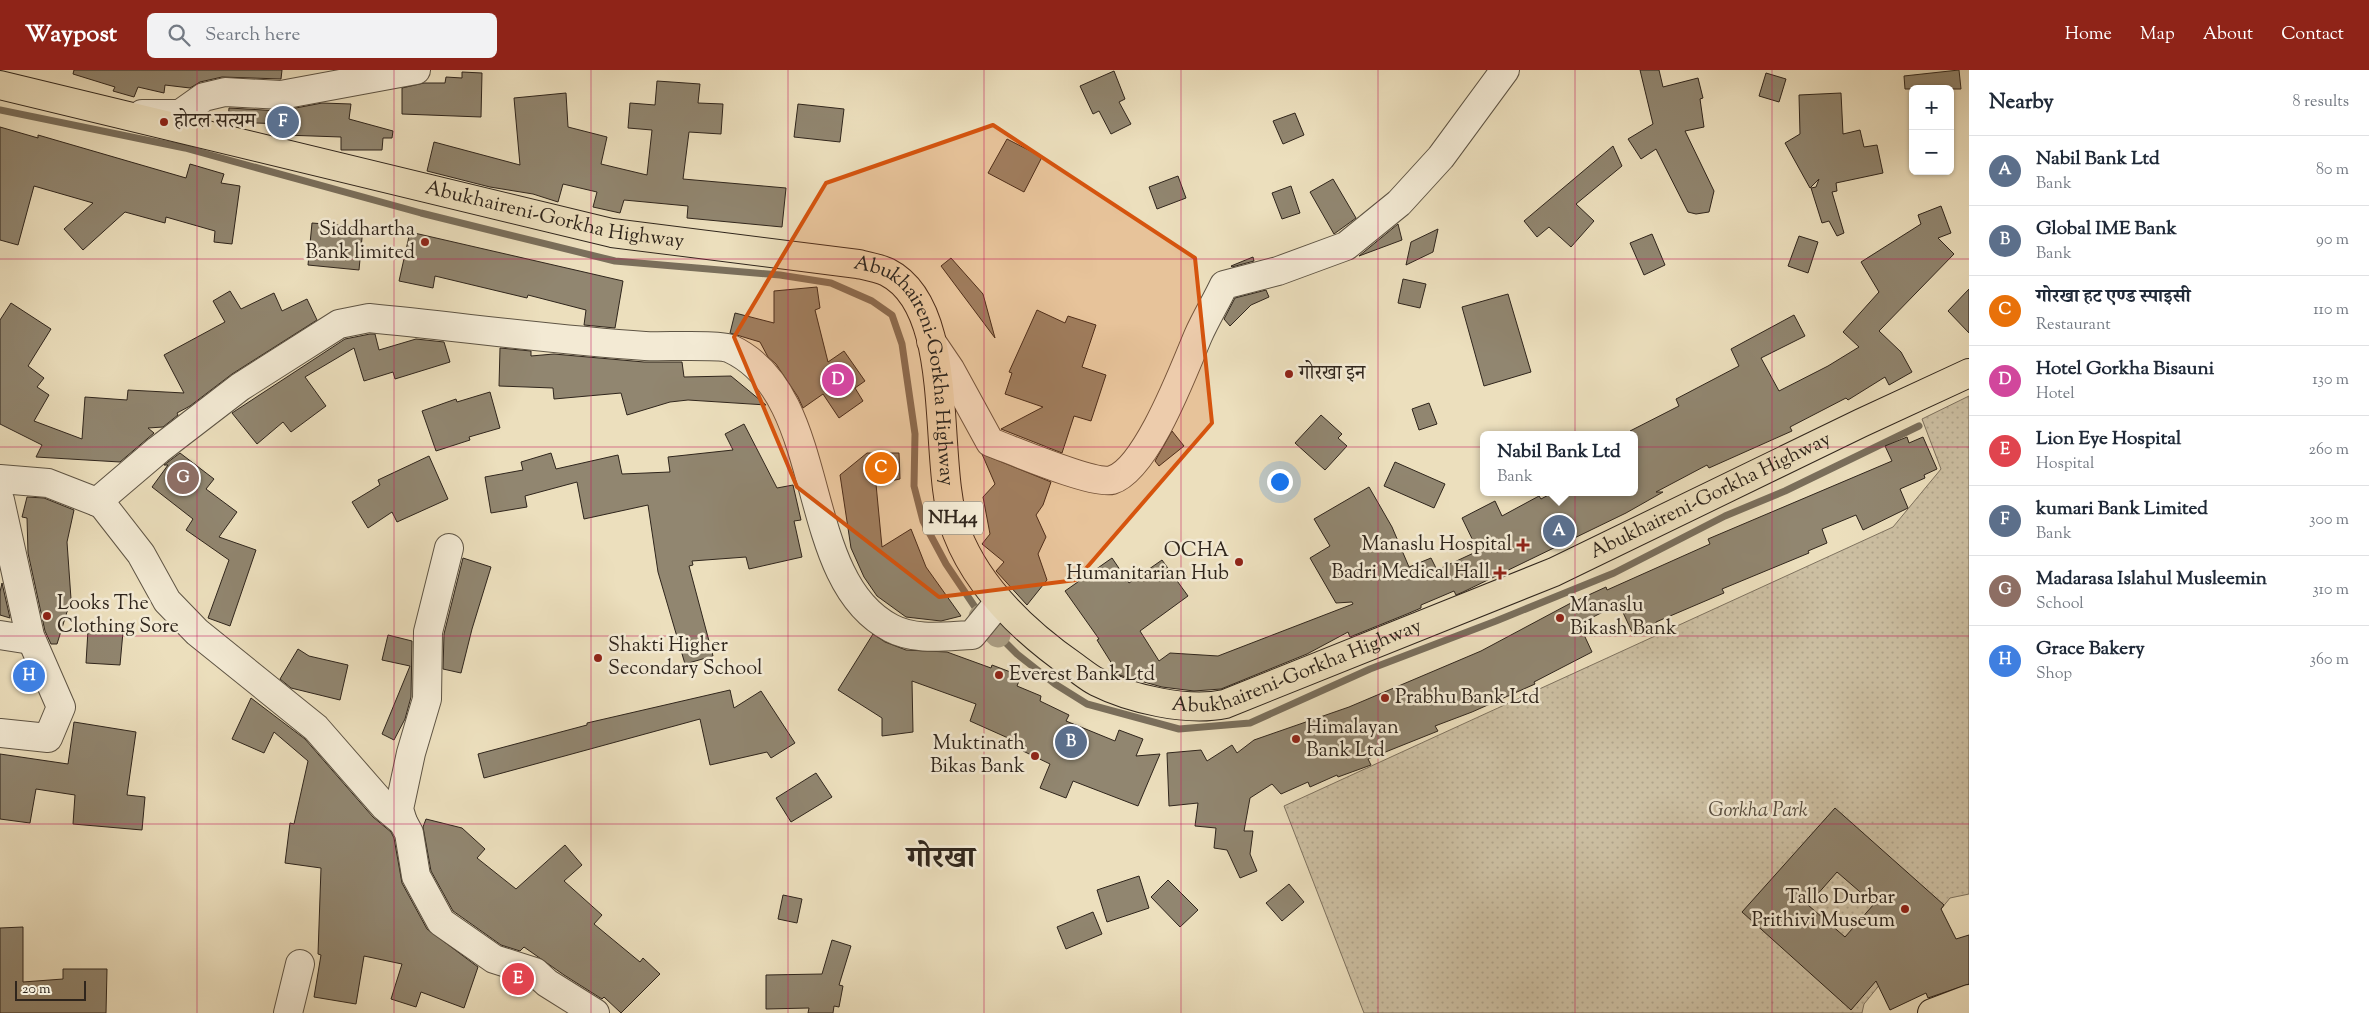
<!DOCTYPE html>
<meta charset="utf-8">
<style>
:root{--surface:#fff;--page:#f2f2f3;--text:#1f2937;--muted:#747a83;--line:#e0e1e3;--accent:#8f2418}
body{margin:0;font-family:"Sorts Mill Goudy","Noto Serif Devanagari",serif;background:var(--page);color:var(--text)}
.controls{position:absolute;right:15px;top:15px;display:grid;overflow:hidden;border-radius:8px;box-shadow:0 1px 4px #0004}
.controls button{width:45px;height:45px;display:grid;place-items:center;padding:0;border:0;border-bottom:1px solid var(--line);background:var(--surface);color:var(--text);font:25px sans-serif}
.scale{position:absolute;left:15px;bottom:12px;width:71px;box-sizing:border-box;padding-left:5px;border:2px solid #2f251c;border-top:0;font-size:14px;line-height:18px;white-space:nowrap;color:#2f251c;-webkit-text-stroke:4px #f3ead4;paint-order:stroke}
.you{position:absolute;left:1279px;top:411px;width:18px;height:18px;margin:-12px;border:4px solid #fff;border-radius:50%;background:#1a73e8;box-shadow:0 0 0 8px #1a73e833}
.badge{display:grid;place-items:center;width:32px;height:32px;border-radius:50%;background:var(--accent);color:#fff;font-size:16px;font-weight:700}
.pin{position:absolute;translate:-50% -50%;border:2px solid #fff;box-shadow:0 1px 5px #0006}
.popup{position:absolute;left:1480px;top:361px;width:158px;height:65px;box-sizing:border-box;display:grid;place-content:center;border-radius:8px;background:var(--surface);filter:drop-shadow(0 1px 4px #0005);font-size:16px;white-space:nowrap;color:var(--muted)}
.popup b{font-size:19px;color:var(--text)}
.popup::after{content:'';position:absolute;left:50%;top:100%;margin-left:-10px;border:10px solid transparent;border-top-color:var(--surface)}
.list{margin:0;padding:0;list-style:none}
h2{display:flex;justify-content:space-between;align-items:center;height:65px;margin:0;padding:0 20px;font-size:21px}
h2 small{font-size:16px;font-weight:400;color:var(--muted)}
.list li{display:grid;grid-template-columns:32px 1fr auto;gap:15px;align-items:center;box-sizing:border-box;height:70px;padding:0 20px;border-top:1px solid var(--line)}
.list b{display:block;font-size:19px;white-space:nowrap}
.list p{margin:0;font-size:16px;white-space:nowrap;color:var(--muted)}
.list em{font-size:16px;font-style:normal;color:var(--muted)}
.icon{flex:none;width:28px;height:28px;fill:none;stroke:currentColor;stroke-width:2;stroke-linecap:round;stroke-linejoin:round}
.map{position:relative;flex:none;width:1969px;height:943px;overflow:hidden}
header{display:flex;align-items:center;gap:30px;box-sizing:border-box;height:70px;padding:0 25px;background:var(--accent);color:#fff}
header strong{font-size:24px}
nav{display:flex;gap:28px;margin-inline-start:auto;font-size:18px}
.search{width:350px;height:45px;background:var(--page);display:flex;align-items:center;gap:12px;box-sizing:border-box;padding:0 18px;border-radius:8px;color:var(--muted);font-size:19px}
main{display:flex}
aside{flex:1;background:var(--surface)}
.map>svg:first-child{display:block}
.park{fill:url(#park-dots);stroke:#7e725f}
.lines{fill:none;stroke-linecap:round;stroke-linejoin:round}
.stream{stroke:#7a6f5c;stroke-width:7}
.canal{stroke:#aca086;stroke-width:25}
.building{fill:#918670;stroke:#2f251c;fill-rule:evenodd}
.minor-casing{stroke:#5e5444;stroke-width:30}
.major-casing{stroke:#2f251c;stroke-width:30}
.minor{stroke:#f3ead4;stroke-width:28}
.major{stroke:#ecdfbd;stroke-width:28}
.marked{fill:#d6540e;fill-opacity:0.2;stroke:#d6540e;stroke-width:4;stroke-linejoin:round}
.grid{fill:none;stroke:#c2185b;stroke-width:1;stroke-opacity:0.55}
.poi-dot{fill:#8f2418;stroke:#f3ead4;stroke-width:2}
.labels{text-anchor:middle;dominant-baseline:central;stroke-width:5;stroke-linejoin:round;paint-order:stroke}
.shield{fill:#f3ead4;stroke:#6a6053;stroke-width:1}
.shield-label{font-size:19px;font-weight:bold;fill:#2f251c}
.poi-label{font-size:20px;fill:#2f251c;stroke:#f3ead4;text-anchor:start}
.street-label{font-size:20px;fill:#2f251c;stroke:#f3ead4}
.park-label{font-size:20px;font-style:italic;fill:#564c3e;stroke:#f3ead4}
.town-label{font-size:30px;font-weight:bold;fill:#2f251c;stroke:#f3ead4}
</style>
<header>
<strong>Waypost</strong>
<div class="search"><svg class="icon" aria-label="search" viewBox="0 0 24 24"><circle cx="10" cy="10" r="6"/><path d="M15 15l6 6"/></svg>Search here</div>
<nav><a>Home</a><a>Map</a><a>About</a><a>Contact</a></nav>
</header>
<main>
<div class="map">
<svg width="1969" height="943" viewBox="0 0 1969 943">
<defs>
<pattern id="park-dots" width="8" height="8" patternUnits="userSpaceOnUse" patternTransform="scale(1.25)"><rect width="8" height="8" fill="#ccbfa2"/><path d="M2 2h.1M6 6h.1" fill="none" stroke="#b0a48b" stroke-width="1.8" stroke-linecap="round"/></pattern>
</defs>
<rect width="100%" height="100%" fill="#ecdfbd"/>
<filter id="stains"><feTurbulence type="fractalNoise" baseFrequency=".004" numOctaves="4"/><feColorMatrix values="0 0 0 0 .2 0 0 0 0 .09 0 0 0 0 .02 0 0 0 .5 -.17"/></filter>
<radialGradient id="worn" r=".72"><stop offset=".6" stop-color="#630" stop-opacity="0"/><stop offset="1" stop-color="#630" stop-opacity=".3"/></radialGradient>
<polygon class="park" points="1969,326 1969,824 1950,828 1864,934 1862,943 1364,943 1284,736 1893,457 1941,399 1922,349"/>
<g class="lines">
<g class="stream">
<polyline points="0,40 185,78 421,143 615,191 780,205 831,213 872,231 892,245 902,274 915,364 914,416 923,451 946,494 981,546"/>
<polyline points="998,565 1017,584 1055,614 1087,634 1179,659 1250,653 1370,599 1496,551 1614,503 1725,446 1785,421 1919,356"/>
</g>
<polyline class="canal" points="981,547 998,565"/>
</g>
<g class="building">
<polygon points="74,0 282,0 281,9 222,7 200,12 190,18 165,15 164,23 138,17 134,27 113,21 115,17 73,4"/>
<polygon points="1640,0 1659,0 1663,17 1698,8 1703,28 1700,29 1704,57 1685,61 1714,121 1709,142 1696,144 1688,142 1656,79 1641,89 1628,69 1653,54"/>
<polygon points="1959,0 1961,19 1905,19 1904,6"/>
<polygon points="1114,1 1125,29 1119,32 1131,54 1111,64 1099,41 1093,44 1080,16"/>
<polygon points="462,2 482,3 481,47 402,44 402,18 424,13 445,13 446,7 462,8"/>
<polygon points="1766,3 1786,9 1779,32 1759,26"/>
<polygon points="657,11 700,14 698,33 723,34 721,64 689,62 683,109 786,118 782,157 687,148 688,136 624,130 620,143 593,137 597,122 563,114 558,132 533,124 490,117 427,101 434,72 520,95 514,28 566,23 568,57 607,67 601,94 647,105 652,60 628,58 630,33 655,35"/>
<polygon points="1841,23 1843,64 1860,60 1864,77 1877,75 1883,103 1836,113 1837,121 1832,122 1844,163 1837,166 1829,151 1822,153 1811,118 1816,117 1819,109 1810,118 1785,73 1800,64 1799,25"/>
<polygon points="322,33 351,34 349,49 393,61 392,68 383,68 382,80 341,80 341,67 284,65 284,54 228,52 229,38 280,41"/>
<polygon points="798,34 844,39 840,72 794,67"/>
<polygon points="1295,43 1304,65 1283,74 1273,51"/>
<polygon points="0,57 38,68 38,65 186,108 190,94 224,104 221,113 240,116 232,174 214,172 215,161 166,147 165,153 125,142 83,180 64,159 93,133 34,116 18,175 0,170"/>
<polygon points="1007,69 1042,87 1024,122 988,103"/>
<polygon points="1613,76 1622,96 1576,134 1594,151 1571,177 1549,157 1537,167 1524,151"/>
<polygon points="1178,106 1186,128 1157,139 1149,117"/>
<polygon points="1333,109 1356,148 1334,164 1310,122"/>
<polygon points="1291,116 1300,143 1282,149 1272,123"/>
<polygon points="1941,136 1951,163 1938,168 1954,184 1879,261 1901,282 1912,302 1889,315 1885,307 1848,330 1846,328 1790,357 1792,361 1709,398 1707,395 1656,422 1663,422 1626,443 1463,522 1456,525 1454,521 1421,535 1421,538 1407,544 1350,567 1348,562 1307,584 1221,619 1194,621 1162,617 1119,605 1097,570 1099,569 1065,521 1112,488 1129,513 1162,490 1188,526 1140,561 1159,591 1170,583 1218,586 1353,534 1352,532 1336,533 1310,488 1330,476 1314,449 1369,417 1392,457 1409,497 1431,488 1437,500 1478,481 1462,448 1495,431 1502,446 1539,426 1541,429 1554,422 1634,422 1634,365 1630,361 1679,336 1676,329 1739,296 1731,279 1794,245 1805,266 1761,288 1779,321 1828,296 1859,277 1843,262 1879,222 1861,192 1921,154 1918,145"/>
<polygon points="312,153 363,157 359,200 308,195"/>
<polygon points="1398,154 1402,170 1359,186"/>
<polygon points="1438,159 1433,182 1406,195 1411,172"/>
<polygon points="410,162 623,211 615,258 584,255 586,240 528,225 527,228 435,206 433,218 399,211"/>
<polygon points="1652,164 1665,195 1644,205 1630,173"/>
<polygon points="1799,166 1818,172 1808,203 1788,196"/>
<polygon points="1253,187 1254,191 1232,197 1231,196"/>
<polygon points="951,188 983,224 995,268 941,196"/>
<polygon points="1403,209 1426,214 1420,238 1398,233"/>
<polygon points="817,217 820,238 815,240 828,292 844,281 865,311 855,318 863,331 839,348 823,324 803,338 798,327 776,294 768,287 760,272 730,263 735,243 774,253 774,221"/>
<polygon points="1969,219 1969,263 1948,241"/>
<polygon points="1266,220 1269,227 1251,235 1230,256 1224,249 1235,228"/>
<polygon points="230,221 241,239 274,223 282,241 307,229 317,250 232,304 190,336 177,343 178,345 163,357 148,358 154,363 120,392 36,387 42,375 0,354 0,250 11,233 51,259 28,296 44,308 37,317 49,325 34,351 82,369 85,327 127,330 128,320 184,323 164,285 225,252 213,231"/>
<polygon points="1508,224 1531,302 1484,316 1462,237"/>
<polygon points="1037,240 1065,253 1068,246 1096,255 1082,297 1106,305 1091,351 1074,346 1062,383 1001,359 1043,337 1005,324 1012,303 1009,302"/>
<polygon points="370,264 375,264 379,280 416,269 444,272 450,292 395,309 393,302 364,311 354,278 305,307 326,336 291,362 283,352 257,374 232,343 345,269"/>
<polygon points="500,278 531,281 531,286 554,284 644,292 682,292 684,307 731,306 766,335 688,330 670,332 627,345 621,323 554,329 553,318 499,316"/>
<polygon points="490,322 500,358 469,367 470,370 436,381 422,341 456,329 457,332"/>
<polygon points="1429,333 1437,354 1419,360 1412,339"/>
<polygon points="1321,345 1342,364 1338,368 1347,376 1325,400 1295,373"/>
<polygon points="744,354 777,418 793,415 801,450 794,451 802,487 749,499 746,487 692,491 693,495 689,496 713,586 685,594 658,502 648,435 584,449 577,412 525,426 527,437 491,443 485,407 523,400 521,392 551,383 556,399 618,385 622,404 670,402 668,387 733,380 725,364"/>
<polygon points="1172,361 1184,376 1159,396 1155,391"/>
<polygon points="1907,367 1909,373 1923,367 1937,399 1924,405 1925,408 1900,419 1908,438 1863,460 1856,445 1822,459 1827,473 1808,481 1809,483 1722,519 1724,523 1656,552 1657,555 1634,566 1619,534 1579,554 1592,582 1534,612 1535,614 1472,642 1435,656 1438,661 1368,689 1371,695 1338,707 1337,705 1310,717 1308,712 1281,724 1272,714 1250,728 1244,761 1253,761 1250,784 1257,801 1240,808 1227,780 1214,778 1216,758 1195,756 1198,733 1169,736 1167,683 1201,680 1207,691 1232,675 1237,683 1254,670 1349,637 1481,581 1569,534 1606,517 1607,520 1710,474 1708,469 1892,391 1885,376"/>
<polygon points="180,383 214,409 206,419 237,442 219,467 256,480 230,556 208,548 229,490 186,460 193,449 152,417 168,395 164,395"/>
<polygon points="867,383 899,383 900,409 876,414 882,477 911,459 926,497 961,546 941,551 906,547 877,526 864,507 851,478 840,405"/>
<polygon points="982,384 1051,412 1043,435 1036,445 1046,467 1038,484 1047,510 1027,535 996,501 1004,492 982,474 990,464 983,427 995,414"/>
<polygon points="429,386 448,429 397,452 392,442 368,458 352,432 380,415 378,410"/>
<polygon points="1395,392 1445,414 1434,438 1384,416"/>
<polygon points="27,427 44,428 74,440 67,472 71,529 57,574 51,574 45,561 28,483 27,448 22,447"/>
<polygon points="463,488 491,497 472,559 461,603 443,599 444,564"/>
<polygon points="2,513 10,548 0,545 0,522"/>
<polygon points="88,560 123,562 120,595 86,593"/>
<polygon points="873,564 885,572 906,580 947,582 991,598 992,595 1021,606 1017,616 1041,626 1040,631 1069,645 1066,651 1115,671 1119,660 1143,669 1136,686 1160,684 1138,736 1073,711 1066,728 1040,718 1050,694 1023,681 1026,676 970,651 976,634 912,611 913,662 882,666 882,648 838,620"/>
<polygon points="388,565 412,571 411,627 405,649 394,670 382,664 410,596 382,590"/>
<polygon points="298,579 309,586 348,595 340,630 291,618 280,609"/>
<polygon points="730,620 734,638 761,621 795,673 771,688 767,682 710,695 700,649 484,708 478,684 587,655 587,653"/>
<polygon points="251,628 305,669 373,747 391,762 394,768 402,813 427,859 478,897 464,938 421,922 416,937 391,929 402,894 364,886 356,934 314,927 321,885 318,884 321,798 285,793 290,753 294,754 308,691 274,662 264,683 232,669"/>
<polygon points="74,652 136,662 127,725 145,727 142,760 73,754 75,725 36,719 30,753 0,749 0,684 68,694"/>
<polygon points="816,703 832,727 791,752 776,728"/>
<path d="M1835,738L1944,835L1941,839L1956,869L1969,865V914L1928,928L1926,923L1890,940L1876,911L1851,940L1742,842ZM1837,802L1874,834L1845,867L1808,835Z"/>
<polygon points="426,749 462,758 485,779 477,788 516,819 565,775 582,795 564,811 602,845 594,854 640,892 643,888 660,904 621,943 604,927 602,929 564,905 524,877 520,881 501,875 453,841 431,801 423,757"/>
<polygon points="1139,806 1149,838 1107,852 1097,820"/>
<polygon points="1168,810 1198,840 1180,857 1151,827"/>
<polygon points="1289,814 1304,832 1282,851 1266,833"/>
<polygon points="783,825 802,829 797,853 778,849"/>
<polygon points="1093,842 1102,864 1066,879 1057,857"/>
<polygon points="23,857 23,912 63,909 63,899 107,899 106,943 0,943 0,858"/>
<polygon points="832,870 851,876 839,915 843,916 839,937 834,936 833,943 808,943 809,938 766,939 766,905 822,904"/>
</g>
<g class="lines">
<defs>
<g id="minor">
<polyline points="142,44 180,44 204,27 225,22 281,25 416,0"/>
<path d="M931,271L950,299L990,372C1012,380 1093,415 1112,410C1147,399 1184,299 1198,266C1206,248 1216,232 1224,215L1278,201L1346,176L1399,133L1441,87L1505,0"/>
<polyline points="0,409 48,413 102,434 141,484 167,531 197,562 316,658 385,737 403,752 409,763 416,806 441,852 494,889 535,902 547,913 595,943"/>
<polyline points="0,430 30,566 61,637 48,668 0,663"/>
<path d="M97,432L158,380L240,317L339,254L369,248C461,257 553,270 645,276C662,277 721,274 731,279C831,326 796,509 891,558C915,571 946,566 972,565L999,532"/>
<polyline points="0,565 31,570"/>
<polyline points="403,752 399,739 411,683 427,629 428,562 449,478"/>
<polyline points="288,943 300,894"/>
</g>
<g id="major">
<path id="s1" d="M0,15L612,163L858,194C867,196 878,198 887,202C960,239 930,395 957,463C979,520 1026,563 1075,597C1082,602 1089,608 1097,612C1131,629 1187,642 1225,634L1554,502L1861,353L1969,303"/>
<polyline points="1932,943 1969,929"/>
</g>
</defs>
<use href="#minor" class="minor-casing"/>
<use href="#major" class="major-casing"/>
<use href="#minor" class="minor"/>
<use href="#major" class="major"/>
</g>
<path class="marked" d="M993,55L1195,188L1212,353L1076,510L939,527L797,417L734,267L826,113Z"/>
<path class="grid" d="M197,0V943M394,0V943M591,0V943M788,0V943M984,0V943M1181,0V943M1378,0V943M1575,0V943M1772,0V943M0,189H1969M0,377H1969M0,566H1969M0,754H1969"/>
<g class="poi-dot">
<circle cx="164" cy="52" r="5"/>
<circle cx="425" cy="172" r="5"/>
<circle cx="1289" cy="304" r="5"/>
<path d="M1520.5 467.5h5v5h5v5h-5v5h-5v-5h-5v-5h5z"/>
<circle cx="1239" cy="492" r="5"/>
<path d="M1497.5 495.5h5v5h5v5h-5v5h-5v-5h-5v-5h5z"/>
<circle cx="47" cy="546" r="5"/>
<circle cx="1560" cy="548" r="5"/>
<circle cx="598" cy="588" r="5"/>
<circle cx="999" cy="605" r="5"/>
<circle cx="1385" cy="628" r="5"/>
<circle cx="1296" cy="669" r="5"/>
<circle cx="1035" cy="686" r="5"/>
<circle cx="1905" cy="839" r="5"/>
</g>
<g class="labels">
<rect class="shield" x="923" y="431.5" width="60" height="33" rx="4"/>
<g class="shield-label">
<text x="953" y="448">NH44</text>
</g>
<g class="poi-label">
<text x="174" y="52">होटल सत्यम</text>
<text x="415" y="160" text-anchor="end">Siddhartha<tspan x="415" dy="23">Bank limited</tspan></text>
<text x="1299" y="304">गोरखा इन</text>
<text x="1512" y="475" text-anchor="end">Manaslu Hospital</text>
<text x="1229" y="481" text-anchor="end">OCHA<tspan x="1229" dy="23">Humanitarian Hub</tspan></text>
<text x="1490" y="503" text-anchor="end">Badri Medical Hall</text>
<text x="57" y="534">Looks The<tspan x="57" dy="23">Clothing Sore</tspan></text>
<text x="1570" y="536">Manaslu<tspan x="1570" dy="23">Bikash Bank</tspan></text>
<text x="608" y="576">Shakti Higher<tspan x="608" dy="23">Secondary School</tspan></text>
<text x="1009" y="605">Everest Bank Ltd</text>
<text x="1395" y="628">Prabhu Bank Ltd</text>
<text x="1306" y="658">Himalayan<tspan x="1306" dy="23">Bank Ltd</tspan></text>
<text x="1025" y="674" text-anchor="end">Muktinath<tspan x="1025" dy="23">Bikas Bank</tspan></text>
<text x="1895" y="828" text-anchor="end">Tallo Durbar<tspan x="1895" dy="23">Prithivi Museum</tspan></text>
</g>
<g class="street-label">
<text stroke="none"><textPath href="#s1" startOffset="570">Abukhaireni-Gorkha Highway</textPath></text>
<text stroke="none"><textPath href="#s1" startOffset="1006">Abukhaireni-Gorkha Highway</textPath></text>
<text stroke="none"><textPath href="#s1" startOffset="2055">Abukhaireni-Gorkha Highway</textPath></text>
<text stroke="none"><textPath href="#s1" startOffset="1605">Abukhaireni-Gorkha Highway</textPath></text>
</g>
<g class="park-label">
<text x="1758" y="741">Gorkha Park</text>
</g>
<g class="town-label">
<text x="941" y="789">गोरखा</text>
</g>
</g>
<rect width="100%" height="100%" filter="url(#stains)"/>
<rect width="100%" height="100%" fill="url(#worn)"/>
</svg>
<div class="controls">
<button>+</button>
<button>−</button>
</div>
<div class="scale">20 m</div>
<div class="you"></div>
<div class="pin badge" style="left:1559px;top:461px;background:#5c6f8a">A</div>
<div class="popup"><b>Nabil Bank Ltd</b>Bank</div>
<div class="pin badge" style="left:1071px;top:672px;background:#5c6f8a">B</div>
<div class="pin badge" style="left:881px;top:398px;background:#e8710a">C</div>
<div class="pin badge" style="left:838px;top:310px;background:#d1479c">D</div>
<div class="pin badge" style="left:518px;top:909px;background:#e0444e">E</div>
<div class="pin badge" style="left:283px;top:52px;background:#5c6f8a">F</div>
<div class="pin badge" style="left:183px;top:408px;background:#8d6e63">G</div>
<div class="pin badge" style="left:29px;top:606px;background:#3f7fe0">H</div>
</div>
<aside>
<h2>Nearby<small>8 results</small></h2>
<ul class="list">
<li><span class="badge" style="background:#5c6f8a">A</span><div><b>Nabil Bank Ltd</b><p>Bank</p></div><em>80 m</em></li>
<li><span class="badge" style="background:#5c6f8a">B</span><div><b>Global IME Bank</b><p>Bank</p></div><em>90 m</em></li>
<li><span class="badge" style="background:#e8710a">C</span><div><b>गोरखा हट एण्ड स्पाइसी</b><p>Restaurant</p></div><em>110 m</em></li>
<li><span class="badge" style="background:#d1479c">D</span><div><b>Hotel Gorkha Bisauni</b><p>Hotel</p></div><em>130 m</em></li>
<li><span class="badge" style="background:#e0444e">E</span><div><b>Lion Eye Hospital</b><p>Hospital</p></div><em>260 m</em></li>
<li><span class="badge" style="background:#5c6f8a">F</span><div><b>kumari Bank Limited</b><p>Bank</p></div><em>300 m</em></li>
<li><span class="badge" style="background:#8d6e63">G</span><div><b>Madarasa Islahul Musleemin</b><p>School</p></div><em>310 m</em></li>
<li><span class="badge" style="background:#3f7fe0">H</span><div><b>Grace Bakery</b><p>Shop</p></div><em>360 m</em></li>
</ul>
</aside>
</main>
